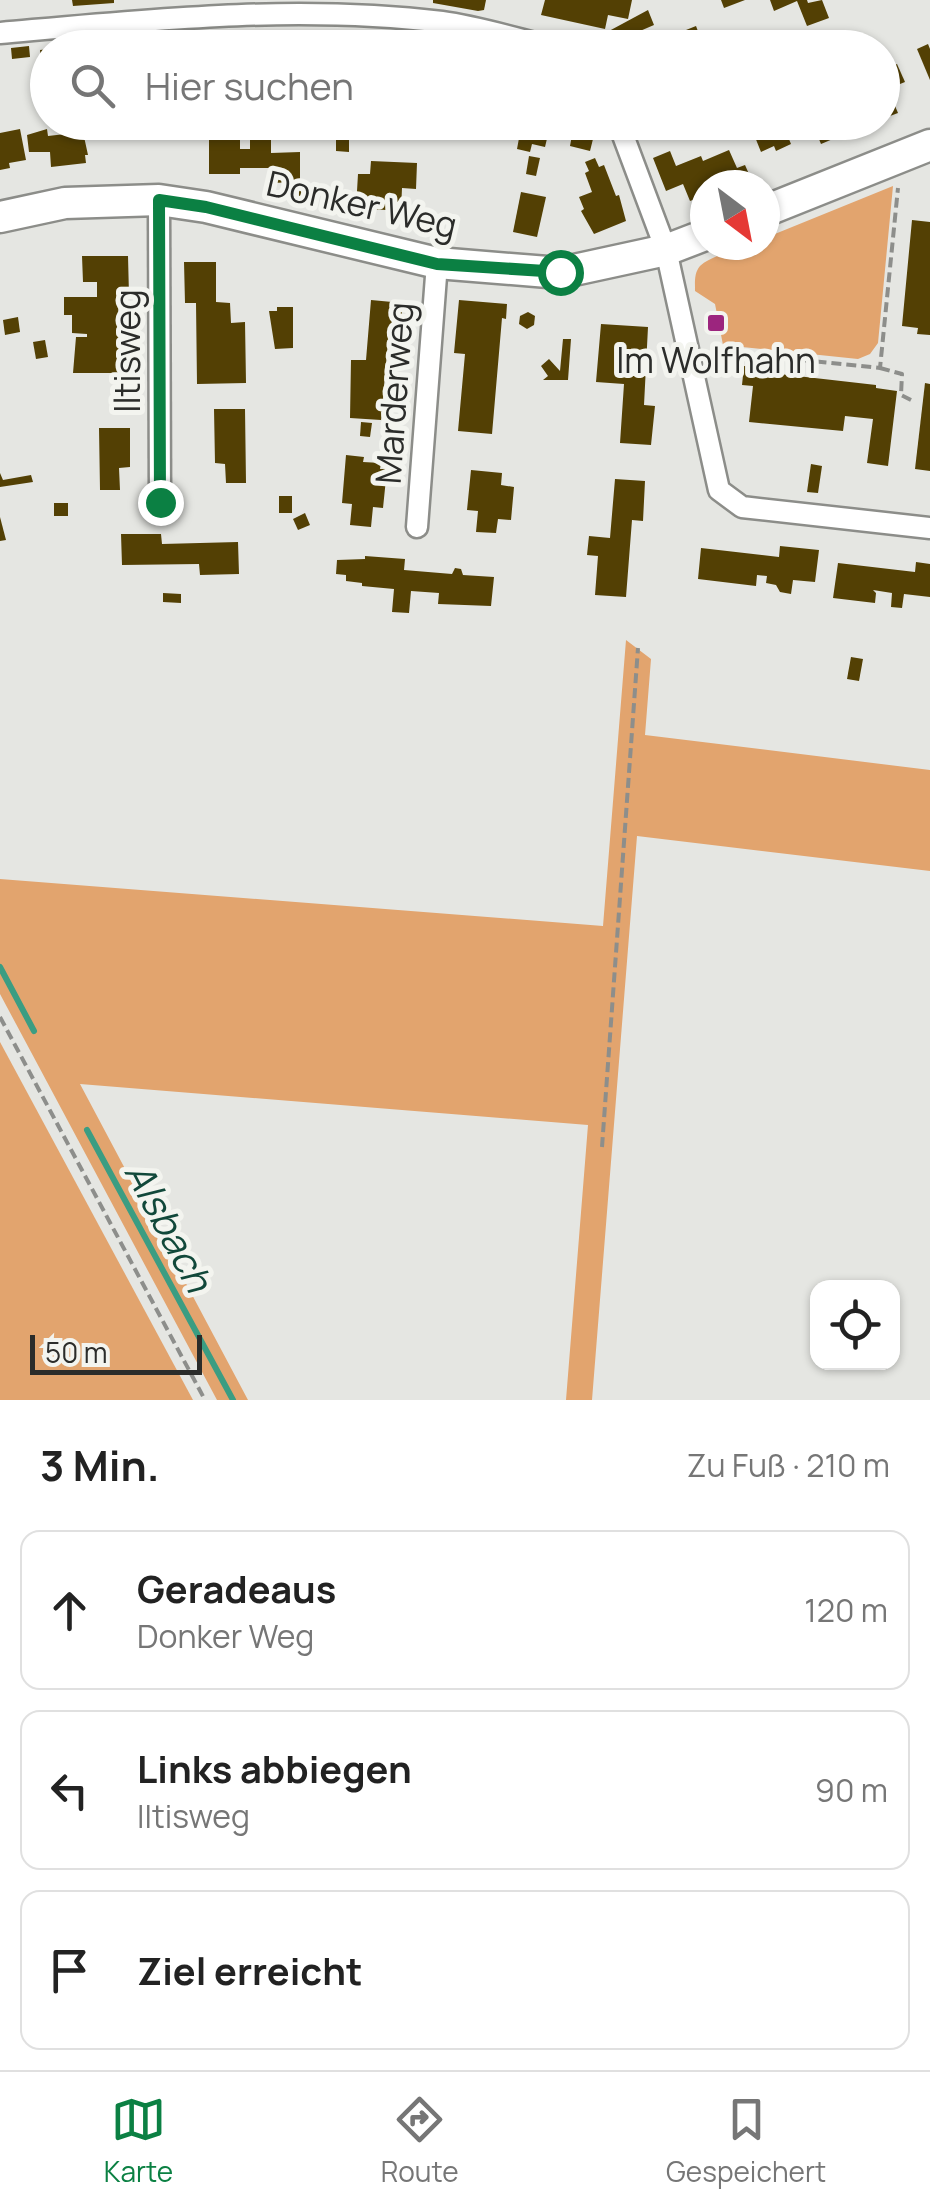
<!DOCTYPE html>
<html lang="de">
<meta charset="utf-8">
<style>
:root{--surface:#fff;--page:#f6f6f6;--text:#222;--muted:#767676;--line:#e0e0e0;--accent:#0b8043}
body{margin:0;font-family:Manrope,sans-serif;background:var(--page);color:var(--text)}
.controls{position:absolute;right:30px;bottom:30px;display:grid;overflow:hidden;border-radius:20px;box-shadow:0 2px 8px #0004}
.controls button{width:90px;height:90px;display:grid;place-items:center;padding:0;border:0;border-bottom:2px solid var(--line);background:var(--surface);color:var(--text);font:50px sans-serif}
.compass{position:absolute;left:690px;top:170px;width:90px;height:90px;border-radius:50%;background:var(--surface);box-shadow:0 2px 8px #0004;rotate:148deg}
.scale{position:absolute;left:30px;bottom:25px;width:172px;box-sizing:border-box;padding-left:10px;border:5px solid #2b2c2a;border-top:0;font-size:28px;line-height:35px;white-space:nowrap;color:#2b2c2a;-webkit-text-stroke:8px #f3f4ef;paint-order:stroke}
.stop{position:absolute;width:30px;height:30px;margin:-22px;border:8px solid #0b8043;border-radius:50%;background:#fff}
.stop.end{background:#0b8043;border-color:#fff;box-shadow:0 2px 10px #0008}
.list{margin:0;padding:0;list-style:none}
h2{display:flex;justify-content:space-between;align-items:center;height:130px;margin:0;padding:0 40px;font-size:42px}
h2 small{font-size:32px;font-weight:400;color:var(--muted)}
.list li{display:grid;grid-template-columns:65px 1fr auto;gap:30px;align-items:center;box-sizing:border-box;height:160px;margin:0 20px 20px;padding:0 20px;border:2px solid var(--line);border-radius:20px}
.list b{display:block;font-size:38px;white-space:nowrap}
.list p{margin:0;font-size:32px;white-space:nowrap;color:var(--muted)}
.list em{font-size:32px;font-style:normal;color:var(--muted)}
.icon{flex:none;width:55px;height:55px;fill:none;stroke:currentColor;stroke-width:2;stroke-linecap:round;stroke-linejoin:round}
.map{position:relative;flex:none;width:930px;height:1400px;overflow:hidden}
.search{position:absolute;background:var(--surface);box-shadow:0 2px 8px #0004;left:30px;right:30px;top:30px;height:110px;display:flex;align-items:center;gap:25px;box-sizing:border-box;padding:0 35px;border-radius:55px;color:var(--muted);font-size:38px}
.sheet{height:670px;background:var(--surface)}
nav{display:flex;justify-content:space-around;align-items:center;box-sizing:border-box;height:140px;border-top:2px solid var(--line);background:var(--surface);font-size:28px;color:var(--muted)}
nav a{display:grid;justify-items:center;gap:5px}
nav .on{color:var(--accent)}
.map>svg:first-child{display:block}
.green{fill:#e2a46e}
.lines{fill:none;stroke-linecap:round;stroke-linejoin:round}
.stream{stroke:#3b9d82;stroke-width:6}
.building{fill:#534004}
.street-casing{stroke:#8c8d89;stroke-width:25}
.secondary-casing{stroke:#8c8d89;stroke-width:35}
.path{stroke:#8d8e8b;stroke-width:4;stroke-dasharray:10 5;stroke-linecap:butt}
.street{stroke:#fff;stroke-width:20}
.secondary{stroke:#fff;stroke-width:30}
.route{stroke:#0b8043;stroke-width:12}
.poi-dot{fill:#9c257e;stroke:#f3f4ef;stroke-width:4}
.labels{text-anchor:middle;dominant-baseline:central;stroke-width:10;stroke-linejoin:round;paint-order:stroke}
.street-label{font-size:35px;fill:#2b2c2a;stroke:#f3f4ef}
.poi-label{font-size:35px;fill:#2b2c2a;stroke:#f3f4ef}
.water-label{font-size:38px;font-style:italic;fill:#11483a;stroke:#f3f4ef}
</style>
<div class="map">
<svg width="930" height="1400" viewBox="0 0 930 1400">
<rect width="100%" height="100%" fill="#e5e6e2"/>
<g class="green">
<path d="M893,186L878,343L870,354L858,359L723,345L715,304L695,291C695,282 694,273 700,266C711,255 749,245 765,245V238Z"/>
<polygon points="626,640 651,659 645,735 930,770 930,871 637,836 592,1400 566,1400 588,1125 80,1084 248,1400 217,1400 0,994 0,879 603,926"/>
<polygon points="0,1042 193,1400 0,1400"/>
</g>
<g class="lines">
<g class="stream">
<polyline points="0,967 34,1031"/>
<polyline points="87,1130 233,1400"/>
</g>
</g>
<g class="building">
<polygon points="72,0 114,0 114,3 73,6"/>
<polygon points="433,0 486,0 484,10 478,11 433,3"/>
<polygon points="545,0 632,0 628,19 608,15 605,29 541,15"/>
<polygon points="721,0 745,0 724,8"/>
<polygon points="770,0 807,0 808,3 822,0 829,18 807,26 797,1 774,11"/>
<polygon points="648,10 654,25 633,34 639,48 616,48 609,31"/>
<polygon points="696,26 703,45 693,48 686,30"/>
<rect x="259" y="34" width="34" height="14"/>
<polygon points="329,34 392,37 392,48 328,48"/>
<polygon points="237,35 238,48 202,48 201,36"/>
<polygon points="167,37 179,37 179,48 117,48 117,40"/>
<polygon points="928,44 930,49 930,80 917,49"/>
<polygon points="29,46 30,57 12,59 11,48"/>
<polygon points="48,49 48,89 44,89 40,50"/>
<polygon points="897,64 905,82 895,86 887,68"/>
<polygon points="888,89 898,113 882,119 882,91"/>
<polygon points="48,95 48,110 39,110 37,96"/>
<polygon points="522,122 551,122 545,147 532,144 530,152 517,149"/>
<polygon points="569,122 589,122 585,137 593,139 590,151 570,146 572,135 566,134"/>
<polygon points="749,122 782,122 791,144 776,151 774,146 761,152"/>
<polygon points="812,122 842,122 847,133 821,144"/>
<polygon points="20,129 26,160 9,163 10,168 0,170 0,133"/>
<polygon points="47,129 48,136 83,132 88,155 85,155 86,163 51,167 50,152 29,152 27,135"/>
<polygon points="336,130 349,131 349,152 336,151"/>
<polygon points="271,137 271,153 300,152 300,182 270,183 270,168 240,168 240,174 209,174 209,139 240,138 240,149 250,149 250,138"/>
<polygon points="729,150 737,168 745,165 752,181 744,185 740,176 717,185 705,185 705,190 699,193 701,197 690,201 683,184 666,191 653,158 670,151 676,166 701,156 703,161"/>
<polygon points="529,156 540,158 536,176 526,174"/>
<polygon points="595,158 599,167 604,165 616,196 619,195 626,221 594,234 581,211 584,209 579,197 592,192 585,173 589,171 585,162"/>
<polygon points="371,161 417,163 416,189 402,188 401,211 356,208 358,174 370,174"/>
<rect x="299" y="186" width="11" height="17"/>
<polygon points="521,192 546,197 537,237 513,232"/>
<polygon points="912,220 930,222 930,335 917,334 918,328 902,326"/>
<polygon points="82,256 128,256 129,295 118,295 119,373 73,373 76,337 87,337 87,334 72,333 72,315 64,315 64,297 97,297 97,282 83,282"/>
<polygon points="184,262 216,262 216,302 230,303 231,323 245,322 246,383 197,384 196,303 185,303"/>
<polygon points="371,300 403,303 399,342 388,341 381,420 350,418 351,360 366,360"/>
<polygon points="459,300 507,304 506,319 502,318 492,434 458,431 465,354 454,353"/>
<polygon points="277,307 293,307 293,348 275,349 269,311 277,311"/>
<polygon points="528,312 535,316 534,325 527,329 519,324 520,316"/>
<polygon points="18,317 20,332 5,335 3,320"/>
<polygon points="601,324 648,327 644,405 655,406 651,445 620,443 624,384 596,382"/>
<polygon points="563,339 571,339 568,380 543,380 548,376 541,366 549,359 560,371"/>
<polygon points="45,340 48,357 36,359 33,342"/>
<polygon points="744,366 762,368 761,372 876,385 876,388 897,391 888,466 867,463 873,419 845,416 843,431 749,422 753,386 742,385"/>
<polygon points="925,383 930,384 930,471 915,469"/>
<polygon points="214,409 245,409 246,483 226,483 225,464 215,463"/>
<polygon points="361,422 372,423 370,437 360,436"/>
<polygon points="99,428 130,428 130,467 119,468 120,490 100,490"/>
<polygon points="346,455 364,457 363,462 381,463 380,469 387,469 383,508 373,507 371,527 350,525 352,504 342,503"/>
<polygon points="811,464 822,466 818,493 807,492"/>
<polygon points="471,470 502,473 501,485 514,487 511,520 498,519 496,533 476,532 478,511 467,510"/>
<polygon points="0,473 3,480 31,475 33,482 0,487"/>
<polygon points="615,479 645,481 643,521 632,520 626,597 595,595 598,556 587,555 589,536 610,538"/>
<rect x="279" y="496" width="13" height="17"/>
<rect x="54" y="503" width="14" height="13"/>
<polygon points="305,513 310,525 298,530 293,519"/>
<polygon points="0,517 6,540 0,541"/>
<polygon points="121,534 161,534 162,544 238,542 239,574 200,575 199,564 122,565"/>
<polygon points="780,546 819,550 815,582 793,580 791,594 780,592 776,585 766,583 767,576 757,575 756,586 698,579 701,548 779,557"/>
<polygon points="365,556 405,559 404,570 452,574 455,568 461,569 463,575 494,577 491,606 438,604 439,593 411,591 409,613 392,612 394,589 362,586 362,583 346,581 346,575 336,574 337,560 365,559"/>
<polygon points="916,562 930,564 930,597 904,594 902,608 891,607 892,593 873,590 876,593 875,603 833,598 838,563 915,572"/>
<polygon points="163,593 181,594 181,603 163,602"/>
<polygon points="851,657 863,659 859,681 847,679"/>
</g>
<g class="lines">
<defs>
<g id="street">
<path d="M0,33C146,20 295,4 442,22C479,27 517,39 554,48"/>
<polyline points="618,122 666,250 719,490 742,507 930,528"/>
<polyline points="159,200 160,502"/>
<polyline points="417,527 437,263"/>
</g>
<g id="secondary">
<polyline points="765,211 930,145"/>
<polyline points="0,217 65,203 159,200 206,207 437,263 560,273 666,250 705,235"/>
</g>
</defs>
<use href="#street" class="street-casing"/>
<use href="#secondary" class="secondary-casing"/>
<g class="path">
<polyline points="712,351 880,368 898,188"/>
<polyline points="880,368 902,374 901,395 911,400"/>
<polyline points="0,1017 205,1400"/>
<polyline points="602,1147 638,648"/>
</g>
<use href="#street" class="street"/>
<use href="#secondary" class="secondary"/>
</g>
<g class="lines">
<polyline class="route" points="160,502 159,200 206,207 437,264 560,272"/>
</g>
<rect class="poi-dot" x="706" y="313" width="20" height="20" rx="5"/>
<g class="labels">
<g class="street-label">
<text transform="translate(362 204) rotate(13)">Donker Weg</text>
<text transform="translate(127 351) rotate(-90)">Iltisweg</text>
<text transform="translate(394 393) rotate(-86)">Marderweg</text>
</g>
<g class="poi-label">
<text x="716" y="360">Im Wolfhahn</text>
</g>
<g class="water-label">
<text transform="translate(170 1226) rotate(62)">Alsbach</text>
</g>
</g>
</svg>
<div class="controls">
<button><svg class="icon" aria-label="locate" viewBox="0 0 24 24"><circle cx="12" cy="12" r="6"/><path d="M12 2v4M12 18v4M2 12h4M18 12h4"/></svg></button>
</div>
<svg class="compass" viewBox="-18 -18 36 36"><path d="M0-13l5 13h-10z" fill="#e53935"/><path d="M0 13l5-13h-10z" fill="#767676"/></svg>
<div class="scale">50 m</div>
<div class="stop" style="left:560px;top:272px"></div>
<div class="stop end" style="left:160px;top:502px"></div>
<div class="search"><svg class="icon" aria-label="search" viewBox="0 0 24 24"><circle cx="10" cy="10" r="6"/><path d="M15 15l6 6"/></svg>Hier suchen</div>
</div>
<section class="sheet">
<h2>3 Min.<small>Zu Fuß · 210 m</small></h2>
<ul class="list">
<li><svg class="icon" aria-label="ahead" viewBox="0 0 24 24"><path d="M12 20V5M6 11l6-6 6 6"/></svg><div><b>Geradeaus</b><p>Donker Weg</p></div><em>120 m</em></li>
<li><svg class="icon" aria-label="left" viewBox="0 0 24 24"><path d="M17 20v-9H6M10 6l-5 5 5 5"/></svg><div><b>Links abbiegen</b><p>Iltisweg</p></div><em>90 m</em></li>
<li><svg class="icon" aria-label="arrive" viewBox="0 0 24 24"><path d="M6 21V4h12l-3 4 3 4H6"/></svg><div><b>Ziel erreicht</b></div></li>
</ul>
</section>
<nav>
<a class="on"><svg class="icon" aria-label="map" viewBox="0 0 24 24"><path d="M3 6l6-2 6 2 6-2v14l-6 2-6-2-6 2zM9 4v14M15 6v14"/></svg>Karte</a>
<a><svg class="icon" aria-label="directions" viewBox="0 0 24 24"><path d="M12 3l9 9-9 9-9-9zM9 14v-3h6M13 9l2 2-2 2"/></svg>Route</a>
<a><svg class="icon" aria-label="saved" viewBox="0 0 24 24"><path d="M7 4h10v16l-5-4-5 4z"/></svg>Gespeichert</a>
</nav>
